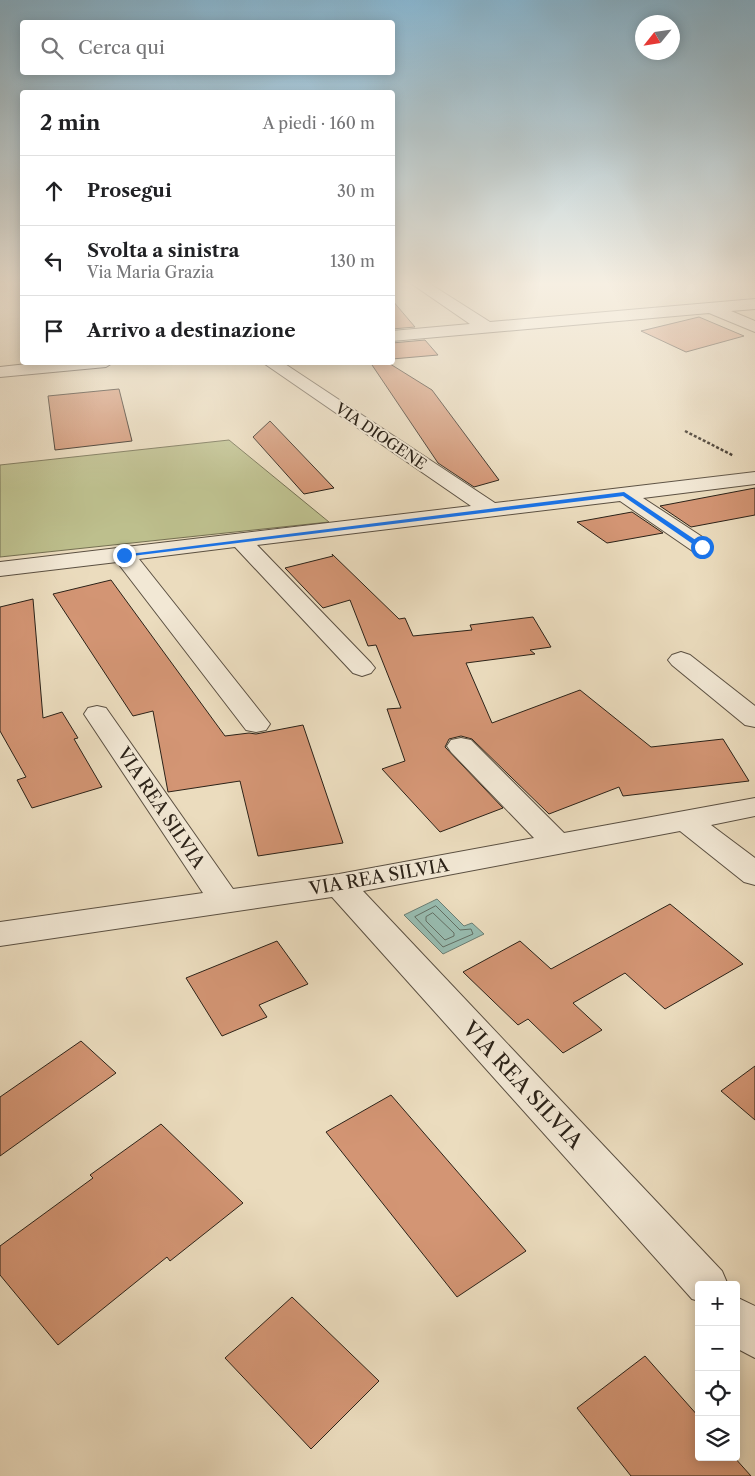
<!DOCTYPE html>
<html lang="it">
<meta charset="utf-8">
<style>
:root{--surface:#fff;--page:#f6f6f6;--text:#202124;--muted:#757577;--line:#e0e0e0}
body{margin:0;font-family:"Libre Caslon Text",serif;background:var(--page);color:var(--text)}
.controls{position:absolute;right:15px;bottom:15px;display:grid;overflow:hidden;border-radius:5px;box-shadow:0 2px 12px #0003}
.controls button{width:45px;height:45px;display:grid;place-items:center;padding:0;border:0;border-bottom:1px solid var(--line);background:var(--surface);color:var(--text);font:25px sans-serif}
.compass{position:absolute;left:635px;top:15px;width:45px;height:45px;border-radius:50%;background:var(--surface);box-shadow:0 2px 12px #0003;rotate:240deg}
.stop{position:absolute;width:15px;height:15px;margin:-11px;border:4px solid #1a73e8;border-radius:50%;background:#fff}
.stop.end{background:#1a73e8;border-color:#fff;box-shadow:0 1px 5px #0008}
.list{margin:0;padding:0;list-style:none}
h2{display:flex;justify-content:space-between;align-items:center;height:65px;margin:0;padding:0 20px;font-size:21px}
h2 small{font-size:16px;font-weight:400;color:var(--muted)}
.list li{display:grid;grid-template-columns:32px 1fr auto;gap:15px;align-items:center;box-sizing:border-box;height:70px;padding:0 20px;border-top:1px solid var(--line)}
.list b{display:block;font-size:19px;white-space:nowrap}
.list p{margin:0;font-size:16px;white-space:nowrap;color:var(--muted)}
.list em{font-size:16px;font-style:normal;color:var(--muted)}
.icon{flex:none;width:28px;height:28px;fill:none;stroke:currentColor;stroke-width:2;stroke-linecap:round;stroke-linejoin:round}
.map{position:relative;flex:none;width:755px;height:1476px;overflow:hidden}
.search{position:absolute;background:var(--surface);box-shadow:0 2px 12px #0003;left:20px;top:20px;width:375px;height:55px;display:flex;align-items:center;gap:12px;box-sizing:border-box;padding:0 18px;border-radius:5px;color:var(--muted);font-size:19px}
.panel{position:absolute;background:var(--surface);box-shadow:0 2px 12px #0003;left:20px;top:90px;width:375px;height:275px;border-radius:5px}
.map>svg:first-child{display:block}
.green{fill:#bdbf8d;stroke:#747052}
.water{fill:#98bcb0;stroke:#6c7e73}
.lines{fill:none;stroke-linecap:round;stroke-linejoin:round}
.shore{stroke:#626f64;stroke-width:1}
.building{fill:#d39574;stroke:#2b2218}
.minor-casing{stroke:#5b5042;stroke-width:2}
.path{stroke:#2b2218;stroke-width:2.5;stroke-dasharray:3 2;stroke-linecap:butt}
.minor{fill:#f2e8d5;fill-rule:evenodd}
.route{fill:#1a73e8}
.labels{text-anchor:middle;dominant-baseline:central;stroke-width:4;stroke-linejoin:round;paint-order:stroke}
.far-street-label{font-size:15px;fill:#2b2218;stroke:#f2e8d5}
.street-label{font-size:18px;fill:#2b2218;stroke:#f2e8d5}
.near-street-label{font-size:21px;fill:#2b2218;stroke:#f2e8d5}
</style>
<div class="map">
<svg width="755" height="1476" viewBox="0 0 755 1476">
<rect width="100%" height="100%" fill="#ebdcbe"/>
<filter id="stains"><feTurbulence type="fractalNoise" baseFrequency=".004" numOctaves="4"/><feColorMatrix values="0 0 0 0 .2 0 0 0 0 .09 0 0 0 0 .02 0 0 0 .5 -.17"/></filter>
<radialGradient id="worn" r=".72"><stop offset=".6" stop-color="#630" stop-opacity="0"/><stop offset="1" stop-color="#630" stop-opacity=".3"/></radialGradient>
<polygon class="green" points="229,440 329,522 0,557 0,465"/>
<polygon class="water" points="437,899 464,926 472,923 484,934 443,954 404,915"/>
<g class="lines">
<g class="shore">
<polygon points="436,906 460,930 471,929 473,934 443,947 415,917"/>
<polygon points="433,913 454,933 454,936 445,940 426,921 426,917"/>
</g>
</g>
<g class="building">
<polygon points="392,300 415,327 392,329"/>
<polygon points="699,317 744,336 686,352 641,331"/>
<polygon points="425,340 438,355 392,359 392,343"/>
<polygon points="370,362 387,362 432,390 499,480 474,487 438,463"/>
<polygon points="119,389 132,441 55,450 48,396"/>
<polygon points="270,421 334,488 304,494 253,437"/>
<polygon points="755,488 755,515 691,527 660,506"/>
<polygon points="632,512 663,533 607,543 577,522"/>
<polygon points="332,554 399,619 405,618 413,636 472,630 470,625 533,617 551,647 530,650 535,654 466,663 492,723 580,690 651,747 723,739 749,781 623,796 619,787 549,814 472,739 461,736 449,739 445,747 503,808 440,832 382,769 405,761 387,709 401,708 376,645 368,646 350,600 323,608 285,568 333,556"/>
<polygon points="111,580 225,736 249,733 256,734 303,725 343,843 258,856 240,781 168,792 153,711 133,716 53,594"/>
<polygon points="33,599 43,718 62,712 78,738 74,739 102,787 32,808 17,780 26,777 0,731 0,607"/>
<polygon points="670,904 743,964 665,1009 625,973 573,1003 602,1030 563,1053 528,1019 518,1025 463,972 520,941 551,969"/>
<polygon points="277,941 308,984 259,1005 267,1017 222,1036 186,978"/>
<polygon points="81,1041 116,1073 0,1156 0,1097"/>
<polygon points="755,1066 755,1120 721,1091"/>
<polygon points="391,1095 526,1251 457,1297 326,1132"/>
<polygon points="161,1124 243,1203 170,1261 167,1257 58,1345 0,1275 0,1246 93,1178 90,1175"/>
<polygon points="292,1297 379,1381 311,1449 225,1358"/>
<polygon points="645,1356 699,1417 699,1457 734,1457 751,1476 631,1476 577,1408"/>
</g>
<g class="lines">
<defs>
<g id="minor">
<polygon points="409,282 427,282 490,322 755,299 755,309 731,311 755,321 755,332 709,313 392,341 392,331 470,324"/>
<polygon points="45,362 114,362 106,367 0,377 0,367"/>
<polygon points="262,362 282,362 495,503 755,472 755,484 643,498 710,542 713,547 710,552 702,554 694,552 620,501 257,545 371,663 375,668 371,673 362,676 353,673 235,547 139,559 270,724 266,730 256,732 246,730 117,562 0,576 0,562 471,506"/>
<polygon points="681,652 690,655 755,706 755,727 745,725 672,665 668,660 672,655"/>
<polygon points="97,706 106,708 233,889 339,874 534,838 451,752 447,746 451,740 461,738 471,740 564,833 755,798 755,816 711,825 755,858 755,885 744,882 680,831 363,891 722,1271 728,1285 699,1285 699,1301 692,1299 332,897 0,946 0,922 203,893 84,714 88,708"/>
<polygon points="736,1297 755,1306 755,1358 736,1348"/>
</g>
</defs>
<use href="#minor" class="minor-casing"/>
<polyline class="path" points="685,431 734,456"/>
<use href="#minor" class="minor"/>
</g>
<linearGradient id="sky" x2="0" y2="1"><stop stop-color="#88b7d2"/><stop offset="0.58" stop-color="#f6efe2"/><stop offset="1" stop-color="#f6efe2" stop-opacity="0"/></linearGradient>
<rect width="755" height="489" fill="url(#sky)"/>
<polygon class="route" points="624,492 706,547 700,549 623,496 124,557 121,555"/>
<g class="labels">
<g class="far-street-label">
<text transform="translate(381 436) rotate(34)">VIA DIOGENE</text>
</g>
<g class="street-label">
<text transform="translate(161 808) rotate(56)">VIA REA SILVIA</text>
<text transform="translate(379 877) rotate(-10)">VIA REA SILVIA</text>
</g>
<g class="near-street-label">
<text transform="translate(523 1085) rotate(47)">VIA REA SILVIA</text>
</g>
</g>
<rect width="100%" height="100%" filter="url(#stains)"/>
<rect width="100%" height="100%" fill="url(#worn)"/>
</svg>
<div class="controls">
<button>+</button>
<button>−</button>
<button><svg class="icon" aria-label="locate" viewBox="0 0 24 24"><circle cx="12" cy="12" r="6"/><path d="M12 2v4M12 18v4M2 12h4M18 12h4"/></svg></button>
<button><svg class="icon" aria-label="layers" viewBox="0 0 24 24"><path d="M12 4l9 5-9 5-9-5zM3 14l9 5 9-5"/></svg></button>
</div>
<svg class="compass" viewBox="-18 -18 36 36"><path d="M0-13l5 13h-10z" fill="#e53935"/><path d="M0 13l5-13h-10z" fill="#757577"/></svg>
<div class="stop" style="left:702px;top:547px"></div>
<div class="stop end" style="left:124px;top:555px"></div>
<div class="search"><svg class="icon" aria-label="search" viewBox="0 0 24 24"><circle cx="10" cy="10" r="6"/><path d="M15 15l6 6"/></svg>Cerca qui</div>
<section class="panel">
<h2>2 min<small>A piedi · 160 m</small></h2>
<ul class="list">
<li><svg class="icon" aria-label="ahead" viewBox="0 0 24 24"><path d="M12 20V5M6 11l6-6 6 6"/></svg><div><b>Prosegui</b></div><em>30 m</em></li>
<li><svg class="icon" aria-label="left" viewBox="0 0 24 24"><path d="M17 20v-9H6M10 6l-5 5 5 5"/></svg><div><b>Svolta a sinistra</b><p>Via Maria Grazia</p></div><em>130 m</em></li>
<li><svg class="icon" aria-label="arrive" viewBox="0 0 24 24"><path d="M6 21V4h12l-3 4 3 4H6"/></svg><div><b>Arrivo a destinazione</b></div></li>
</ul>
</section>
</div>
